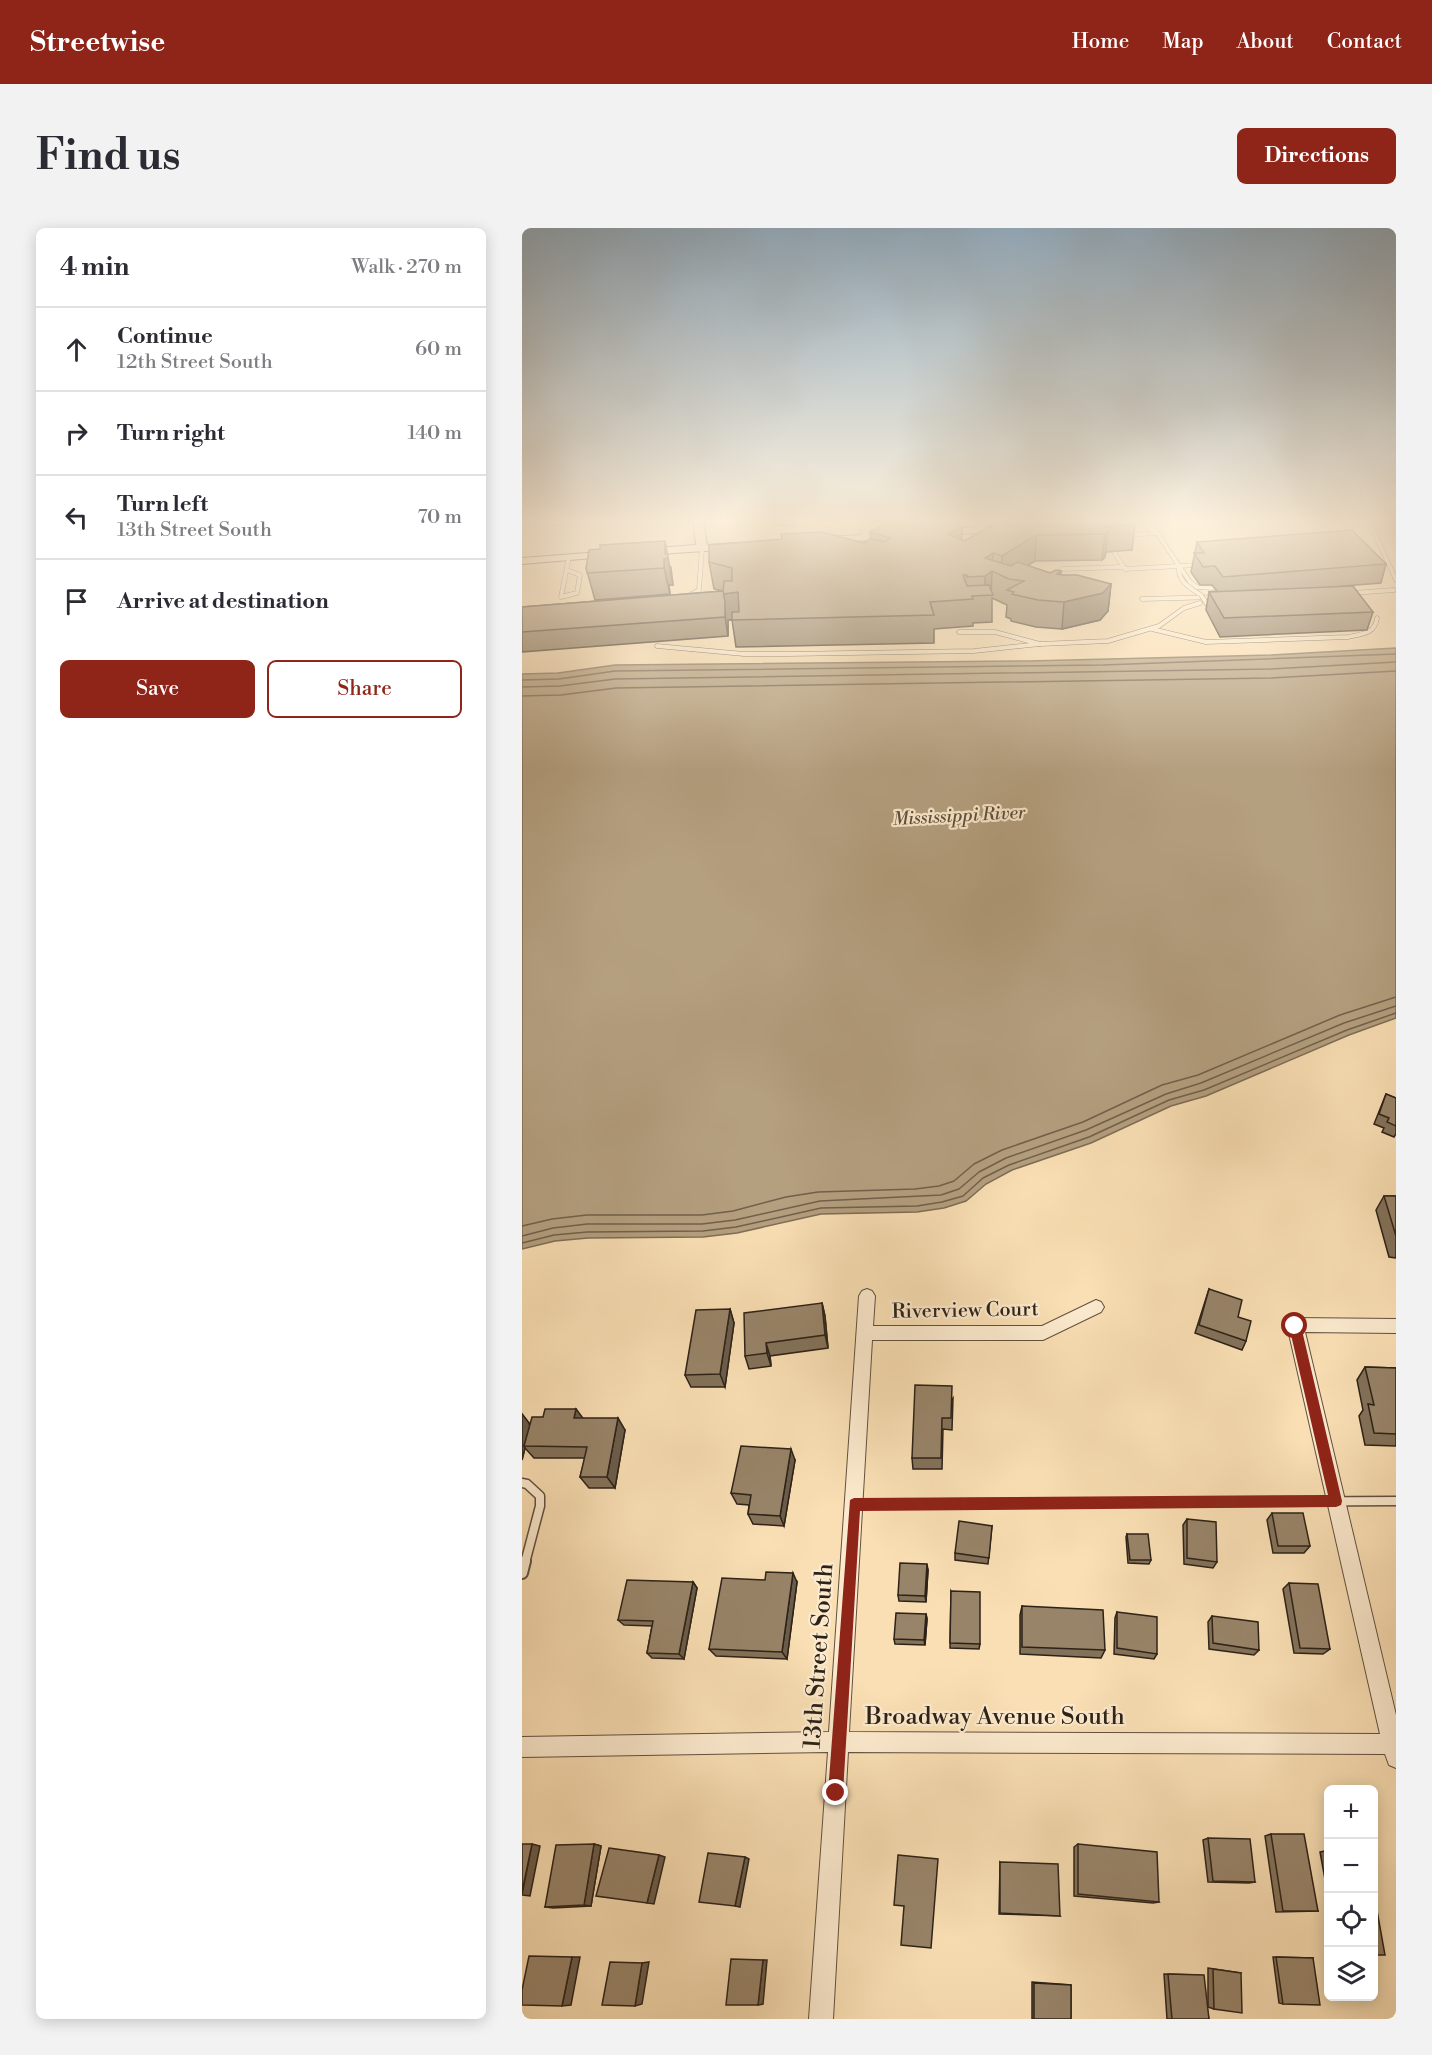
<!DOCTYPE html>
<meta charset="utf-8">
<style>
:root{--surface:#fff;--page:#f2f2f3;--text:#2b2b33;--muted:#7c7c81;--line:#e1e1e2;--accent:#8f2418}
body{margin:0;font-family:"Libre Bodoni",serif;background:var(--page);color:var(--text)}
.controls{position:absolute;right:18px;bottom:18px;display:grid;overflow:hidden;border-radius:9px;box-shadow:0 3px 15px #0003}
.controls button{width:54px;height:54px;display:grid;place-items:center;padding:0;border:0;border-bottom:2px solid var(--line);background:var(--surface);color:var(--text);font:30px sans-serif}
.stop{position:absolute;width:18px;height:18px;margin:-14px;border:4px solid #8f2418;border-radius:50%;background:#fff}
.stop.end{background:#8f2418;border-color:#fff;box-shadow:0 2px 6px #0008}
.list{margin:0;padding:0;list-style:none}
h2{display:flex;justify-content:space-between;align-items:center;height:78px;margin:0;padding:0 24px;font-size:26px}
h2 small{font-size:20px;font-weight:400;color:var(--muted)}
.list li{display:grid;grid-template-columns:39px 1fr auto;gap:18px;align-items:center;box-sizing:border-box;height:84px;padding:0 24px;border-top:2px solid var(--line)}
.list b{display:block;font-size:22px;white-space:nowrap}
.list p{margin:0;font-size:20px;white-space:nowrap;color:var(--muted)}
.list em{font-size:20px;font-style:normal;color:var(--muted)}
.actions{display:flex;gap:12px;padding:18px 24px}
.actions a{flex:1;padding:14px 0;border:2px solid var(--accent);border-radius:9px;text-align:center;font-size:21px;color:var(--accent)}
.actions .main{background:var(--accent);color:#fff}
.icon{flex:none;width:33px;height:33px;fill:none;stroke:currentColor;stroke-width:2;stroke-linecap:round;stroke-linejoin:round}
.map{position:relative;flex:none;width:874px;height:1791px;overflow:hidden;border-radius:9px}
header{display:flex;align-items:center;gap:36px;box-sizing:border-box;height:84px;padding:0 30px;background:var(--accent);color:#fff}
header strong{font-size:28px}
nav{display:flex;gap:33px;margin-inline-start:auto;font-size:21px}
.intro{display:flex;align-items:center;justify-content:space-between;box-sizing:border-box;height:144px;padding:0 36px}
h1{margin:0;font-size:42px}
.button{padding:15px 27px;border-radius:9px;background:var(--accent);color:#fff;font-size:21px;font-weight:700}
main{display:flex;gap:36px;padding:0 36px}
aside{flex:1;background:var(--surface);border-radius:9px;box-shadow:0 3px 15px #0003}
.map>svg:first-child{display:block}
.water{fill:#b49f7f;stroke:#7e6d56;stroke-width:1.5}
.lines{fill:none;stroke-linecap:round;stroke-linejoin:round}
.shore{stroke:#70604c;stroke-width:1.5}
.lane-far2-casing{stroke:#60513f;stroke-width:5}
.lane-far1-casing{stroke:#60513f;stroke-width:11}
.lane-casing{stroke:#60513f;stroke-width:14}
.street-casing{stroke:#60513f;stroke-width:2}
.secondary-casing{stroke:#2d2218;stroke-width:2}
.lane-far2{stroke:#fceace;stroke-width:4}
.lane-far1{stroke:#fceace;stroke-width:8}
.lane{stroke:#fceace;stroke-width:10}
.street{fill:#fceace;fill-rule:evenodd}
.secondary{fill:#fceace;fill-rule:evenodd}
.lane-bridge-casing{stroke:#60513f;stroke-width:5;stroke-linecap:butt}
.lane-bridge{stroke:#fceace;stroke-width:4}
.wall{fill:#83725a;stroke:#2d2218;stroke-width:1.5}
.shaded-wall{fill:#6a5c4a;stroke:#2d2218;stroke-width:1.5}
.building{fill:#988469;stroke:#2d2218;stroke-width:1.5}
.route{fill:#8f2418}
.labels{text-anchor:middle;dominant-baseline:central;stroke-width:4.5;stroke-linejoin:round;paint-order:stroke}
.far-water-label{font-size:18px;font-style:italic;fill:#5c4e3c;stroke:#fceace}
.street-label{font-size:20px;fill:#2d2218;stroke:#fceace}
.near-street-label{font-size:24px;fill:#2d2218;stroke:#fceace}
</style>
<header>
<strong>Streetwise</strong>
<nav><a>Home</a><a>Map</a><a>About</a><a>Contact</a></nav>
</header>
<div class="intro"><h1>Find us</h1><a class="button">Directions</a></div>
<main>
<aside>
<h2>4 min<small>Walk · 270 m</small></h2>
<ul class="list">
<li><svg class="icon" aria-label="ahead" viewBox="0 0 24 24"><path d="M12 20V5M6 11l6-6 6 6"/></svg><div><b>Continue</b><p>12th Street South</p></div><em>60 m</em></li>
<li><svg class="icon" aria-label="right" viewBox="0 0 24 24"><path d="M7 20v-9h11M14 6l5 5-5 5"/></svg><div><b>Turn right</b></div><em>140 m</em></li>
<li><svg class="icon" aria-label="left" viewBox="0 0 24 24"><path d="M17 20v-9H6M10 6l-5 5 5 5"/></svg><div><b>Turn left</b><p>13th Street South</p></div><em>70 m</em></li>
<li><svg class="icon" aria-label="arrive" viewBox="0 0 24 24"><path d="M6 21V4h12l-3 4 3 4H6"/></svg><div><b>Arrive at destination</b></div></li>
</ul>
<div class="actions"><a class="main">Save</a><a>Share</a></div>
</aside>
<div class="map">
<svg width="874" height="1791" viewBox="0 0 874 1791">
<rect width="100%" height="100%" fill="#fadfb4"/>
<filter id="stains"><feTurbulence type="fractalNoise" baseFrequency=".00333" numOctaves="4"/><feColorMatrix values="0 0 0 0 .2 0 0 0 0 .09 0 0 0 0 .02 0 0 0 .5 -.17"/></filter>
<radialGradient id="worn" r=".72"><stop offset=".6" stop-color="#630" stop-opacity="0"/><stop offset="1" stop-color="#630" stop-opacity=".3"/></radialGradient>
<polygon class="water" points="874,420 874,790 827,807 684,868 649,878 569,915 490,942 464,956 444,973 422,980 395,984 299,986 215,1005 181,1009 66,1010 33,1013 0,1021 0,446 36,445 93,437 506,433 749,427"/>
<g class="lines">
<g class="shore">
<polyline points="0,452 37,451 93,443 581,437 874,426"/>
<polyline points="0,459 38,458 93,451 749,441 874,434"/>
<polyline points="0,468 39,467 94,460 749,450 874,443"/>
<polyline points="0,998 30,991 65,987 180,987 211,983 264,969 296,964 393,961 417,958 432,953 452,936 480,922 561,894 640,857 676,847 818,787 874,769"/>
<polyline points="0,1008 31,1000 65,996 180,996 213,992 298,973 419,967 437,961 457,944 484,930 564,902 644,866 679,855 822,795 874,778"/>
<polyline points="0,1015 32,1007 65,1004 181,1003 214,999 299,980 395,978 420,974 441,968 461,950 487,937 567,909 647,872 682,862 825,802 874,785"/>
</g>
<defs>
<g id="lane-far2">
<polyline points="447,292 454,294 458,302"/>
<polyline points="615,292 635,305 668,354 675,359 690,360"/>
<polyline points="843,292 852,304 874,352"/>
<polyline points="823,296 846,295"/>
<polyline points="0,297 61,294 230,293"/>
<polyline points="331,299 345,299"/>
<polyline points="605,307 635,305"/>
<polyline points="592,324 603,341 675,337"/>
<path d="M657,338C655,353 668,360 679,367"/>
<polyline points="540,341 600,339"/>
<polyline points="45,342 58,347 55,365 39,369 47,329"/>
<polyline points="830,365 872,362"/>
<polyline points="166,368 177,362 180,320"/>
<polyline points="620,371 696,369"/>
<path d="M630,401L684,414L826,409C840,406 853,406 855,390"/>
<polyline points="437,404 473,404 518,416 586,413 637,398 662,380 678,375"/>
<polyline points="135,418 222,426 266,426 452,423 518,416"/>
</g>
<g id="lane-far1">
<polyline points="0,1255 5,1256 18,1268 18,1278 3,1335"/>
<polyline points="332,1276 874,1273"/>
</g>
<polyline id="lane" points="0,1345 3,1333"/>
<g id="street">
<polygon points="345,292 352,292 345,310 341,312 337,310"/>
<polygon points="345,1061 350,1063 353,1068 351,1098 520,1098 574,1072 579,1074 582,1079 579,1084 521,1112 350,1112 327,1504 858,1506 765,1097 767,1092 773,1090 874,1091 874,1105 783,1104 874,1487 874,1540 867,1537 863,1526 326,1524 311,1791 287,1791 306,1524 0,1529 0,1509 307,1504 337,1068 340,1063"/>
</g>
<g id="secondary">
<polygon points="171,292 181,292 185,317 214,315 219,318 214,321 121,327 116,324 121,321 174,317"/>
<polygon points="489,297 494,300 493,302 414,308 409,305 414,302"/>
<polygon points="376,305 380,306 380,310 300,315 295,312 300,309"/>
<polygon points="91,323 96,326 95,328 0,336 0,330"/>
</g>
</defs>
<use href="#lane-far2" class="lane-far2-casing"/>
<use href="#lane-far1" class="lane-far1-casing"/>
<use href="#lane" class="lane-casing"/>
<use href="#street" class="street-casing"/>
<use href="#secondary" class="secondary-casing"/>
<use href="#lane-far2" class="lane-far2"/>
<use href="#lane-far1" class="lane-far1"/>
<use href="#lane" class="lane"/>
<use href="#street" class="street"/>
<use href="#secondary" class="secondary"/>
<defs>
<polyline id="lane-bridge" points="679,367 689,382"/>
</defs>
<use href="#lane-bridge" class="lane-bridge-casing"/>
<use href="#lane-bridge" class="lane-bridge"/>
</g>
<g class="wall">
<polygon points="253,292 275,292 272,298 253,297"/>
<polygon points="309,292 331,292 330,293"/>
<polygon points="486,293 613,297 610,322 584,324 583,329 580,332 513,333 505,338 528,345 539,343 539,347 589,356 586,383 578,392 540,401 514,399 489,393 489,391 484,389 485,377 470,370 470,394 451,395 451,398 412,401 412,415 214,419 210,392 206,392 206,408 0,424 0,379 201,363 192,361 187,334 342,315 349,311 348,304 442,313 486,297"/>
<polygon points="675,314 864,336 859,355 809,359 851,384 845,402 698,409 684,382 687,364 695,363 690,357 678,357 669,344"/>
<polygon points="78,321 149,339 151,357 147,357 148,366 73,372 64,340"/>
<polygon points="864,866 874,870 874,906 872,909 860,904 862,900 852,896"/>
<polygon points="862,968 874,968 874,1030 867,1029 854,982"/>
<polygon points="687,1061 716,1089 724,1113 720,1122 673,1105"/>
<polygon points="300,1075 303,1088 306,1120 248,1128 249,1138 227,1141 223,1128"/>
<polygon points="208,1081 212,1095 203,1159 169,1159 163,1147"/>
<polygon points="843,1139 874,1140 874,1218 843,1217 837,1188 841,1182 835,1152"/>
<polygon points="431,1170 430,1202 421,1201 420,1241 391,1241 390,1230"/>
<polygon points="54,1181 60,1190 103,1202 93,1260 67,1260 58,1249 63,1230 12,1230 3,1220 0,1232 0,1186 7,1195 8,1197 21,1189"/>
<polygon points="273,1232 262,1298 231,1296 226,1286 227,1277 215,1276 209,1265"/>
<polygon points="750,1285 788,1318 782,1325 751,1325 745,1292"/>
<polygon points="665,1291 695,1334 691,1340 662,1336 661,1297"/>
<polygon points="470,1298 466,1336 433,1332 433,1325"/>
<polygon points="605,1306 629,1332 627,1336 606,1335 604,1309"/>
<polygon points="406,1342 404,1374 377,1373 376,1367"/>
<polygon points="171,1354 175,1360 162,1431 130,1430 125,1425 130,1398 102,1397 96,1392"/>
<polygon points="275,1354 265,1431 194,1428 187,1421"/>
<polygon points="767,1355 808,1421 801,1426 772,1425 761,1361"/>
<polygon points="429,1363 458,1416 457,1421 428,1420"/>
<polygon points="500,1378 583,1422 579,1430 498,1426 498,1387"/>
<polygon points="595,1384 635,1426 632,1431 592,1426 593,1390"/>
<polygon points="404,1386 405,1391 403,1417 373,1416 372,1411"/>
<polygon points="690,1388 737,1422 732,1427 687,1421 686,1394"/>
<polygon points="749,1606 796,1683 754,1684 743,1608"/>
<polygon points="686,1610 733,1654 727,1655 686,1654 681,1612"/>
<polygon points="72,1616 79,1618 69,1678 31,1680 23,1679"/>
<polygon points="556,1616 637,1674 631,1675 552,1668 552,1619"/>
<polygon points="807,1622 807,1673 798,1624"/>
<polygon points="478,1634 538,1688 477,1686 478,1636"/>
<polygon points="751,1729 791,1730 761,1776 757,1775"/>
<polygon points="686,1740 719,1745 692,1781 686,1779"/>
<polygon points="642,1746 677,1747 687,1791 645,1791"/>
<polygon points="510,1754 549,1757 549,1791 510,1791"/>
</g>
<g class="shaded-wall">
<polygon points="271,292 275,292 272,298"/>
<polygon points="440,298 440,323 426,306"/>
<polygon points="586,303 583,329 580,332 583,306"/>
<polygon points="514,307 513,333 485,350 479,347 480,328"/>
<polygon points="143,313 151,357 147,357 148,366 142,340 142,331"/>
<polygon points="471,325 469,367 463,367 463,330"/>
<polygon points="589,356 586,383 578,392 540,401 542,374"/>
<polygon points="216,364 220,391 206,392 206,408 203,389 201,366"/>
<polygon points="300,1075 303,1088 306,1120 303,1107"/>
<polygon points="208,1081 212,1095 203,1159 198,1146"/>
<polygon points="244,1115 248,1128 249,1138 245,1125"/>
<polygon points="54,1181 63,1193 52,1190"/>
<polygon points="0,1186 7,1195 7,1196 9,1199 2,1218 3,1220 0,1232"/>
<polygon points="96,1190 103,1202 93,1260 85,1249"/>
<polygon points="269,1221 273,1232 262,1298 258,1288"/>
<polygon points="405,1336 406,1342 404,1374 403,1368"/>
<polygon points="271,1345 275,1354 265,1431 260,1424"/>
<polygon points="171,1354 175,1360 162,1431 157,1426"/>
<polygon points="404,1386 405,1391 403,1417 402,1412"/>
<polygon points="10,1616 18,1618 8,1668 0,1667"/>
<polygon points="72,1616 79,1618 69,1678 62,1677"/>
<polygon points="137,1627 143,1629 132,1676 125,1675"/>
<polygon points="223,1629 227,1631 218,1679 213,1678"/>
<polygon points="50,1729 58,1729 49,1777 40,1778"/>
<polygon points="241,1732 245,1732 241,1776 236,1777"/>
<polygon points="127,1734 120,1776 113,1778 120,1735"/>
</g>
<g class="building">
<polygon points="422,292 440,298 426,306 442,313 477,294 488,297 486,293 508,292 609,292 613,297 581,299 586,303 583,306 514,307 480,328 471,325 463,330 489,338 496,334 528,345 534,342 539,343 535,346 540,347 555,347 589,356 581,365 542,374 516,372 490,366 492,364 485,362 502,353 487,351 470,343 463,348 445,349 445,347 441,347 445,358 467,357 471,367 450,368 451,371 408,374 412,387 210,392 210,384 217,384 216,364 201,366 202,353 210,353 210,340 187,334 187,317 260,311 259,306 300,304 342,315 348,311 363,314 368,310 348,304 362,296"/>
<polygon points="830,302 864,336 701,349 693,338 681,339 672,325 682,325 675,314"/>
<polygon points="143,313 143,326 146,326 146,330 142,331 142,340 65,345 64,340 67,322 78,321 78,317"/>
<polygon points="831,358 851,384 702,390 687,364"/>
<polygon points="201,363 203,374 203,389 0,404 0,379"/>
<polygon points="864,866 874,870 874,898 865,894 867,890 857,886"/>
<polygon points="862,968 874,968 874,1008"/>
<polygon points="687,1061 720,1072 716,1089 729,1093 724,1113 677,1097"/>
<polygon points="300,1075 303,1107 244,1115 245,1125 223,1128 222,1085"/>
<polygon points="208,1081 198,1146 163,1147 174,1082"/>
<polygon points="843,1139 874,1140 874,1206 852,1205 846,1176 852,1177"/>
<polygon points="393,1157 430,1158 429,1190 420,1190 419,1230 390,1230"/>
<polygon points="23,1181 54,1181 52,1190 96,1190 85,1249 58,1249 65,1219 2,1218 10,1189 21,1189"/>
<polygon points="219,1218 269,1221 258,1288 226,1286 229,1267 209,1265"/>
<polygon points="750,1285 781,1285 788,1318 756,1318"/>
<polygon points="665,1291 694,1294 695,1334 665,1330"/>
<polygon points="437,1293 470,1298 467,1330 433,1325"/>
<polygon points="605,1306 626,1306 629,1332 608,1332"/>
<polygon points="378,1335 405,1336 403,1368 376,1367"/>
<polygon points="244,1344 271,1345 260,1424 187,1421 200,1350 243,1352"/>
<polygon points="105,1352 171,1354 157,1426 125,1425 131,1393 96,1392"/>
<polygon points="767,1355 796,1356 808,1421 778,1420"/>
<polygon points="429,1363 458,1364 458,1416 428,1415"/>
<polygon points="500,1378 581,1382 583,1422 500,1419"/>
<polygon points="595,1384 635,1389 635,1426 595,1420"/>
<polygon points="374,1385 404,1386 402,1412 372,1411"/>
<polygon points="690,1388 736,1394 737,1422 691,1415"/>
<polygon points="749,1606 782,1606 796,1683 761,1683"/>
<polygon points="686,1610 728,1611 733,1654 691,1653"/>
<polygon points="0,1616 10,1616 0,1664"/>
<polygon points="72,1616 62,1677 23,1679 34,1617"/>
<polygon points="556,1616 635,1624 637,1674 556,1666"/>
<polygon points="87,1620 137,1627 125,1675 74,1668"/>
<polygon points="186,1625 223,1629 213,1678 177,1674"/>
<polygon points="376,1627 416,1631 409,1720 379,1717 382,1678 372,1677"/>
<polygon points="478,1634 536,1636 538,1688 478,1685"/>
<polygon points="852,1666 863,1727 852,1727"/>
<polygon points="7,1728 50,1729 40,1778 0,1777 0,1762"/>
<polygon points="754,1729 791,1730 798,1777 761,1776"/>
<polygon points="209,1731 241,1732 236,1777 204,1777"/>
<polygon points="88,1734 120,1735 113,1778 80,1777"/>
<polygon points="691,1741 719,1745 720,1785 692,1781"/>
<polygon points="646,1746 682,1747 687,1791 650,1791"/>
<polygon points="512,1755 549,1757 549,1791 512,1791"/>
</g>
<linearGradient id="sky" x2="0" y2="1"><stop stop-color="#93acbe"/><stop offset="0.54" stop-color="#fdf1dd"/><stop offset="1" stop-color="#fdf1dd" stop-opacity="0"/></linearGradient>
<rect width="874" height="543" fill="url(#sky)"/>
<polygon class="route" points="773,1092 779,1098 820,1273 819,1277 814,1279 338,1283 321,1565 319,1570 314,1572 308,1570 306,1565 328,1272 332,1270 806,1267 767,1098"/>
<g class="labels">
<g class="far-water-label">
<text transform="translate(437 588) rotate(-3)">Mississippi River</text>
</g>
<g class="street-label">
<text transform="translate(443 1083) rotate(-1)">Riverview Court</text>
</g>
<g class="near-street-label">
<text transform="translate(297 1428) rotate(-86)">13th Street South</text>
<text x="473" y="1489">Broadway Avenue South</text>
</g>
</g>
<rect width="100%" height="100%" filter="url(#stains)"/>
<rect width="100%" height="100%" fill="url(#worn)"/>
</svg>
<div class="controls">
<button>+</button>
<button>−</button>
<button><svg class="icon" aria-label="locate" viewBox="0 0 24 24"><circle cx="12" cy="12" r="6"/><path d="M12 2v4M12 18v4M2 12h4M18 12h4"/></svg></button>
<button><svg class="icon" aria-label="layers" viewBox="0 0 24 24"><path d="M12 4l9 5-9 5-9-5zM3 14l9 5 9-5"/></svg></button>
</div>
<div class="stop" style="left:773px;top:1098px"></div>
<div class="stop end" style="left:314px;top:1565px"></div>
</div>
</main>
